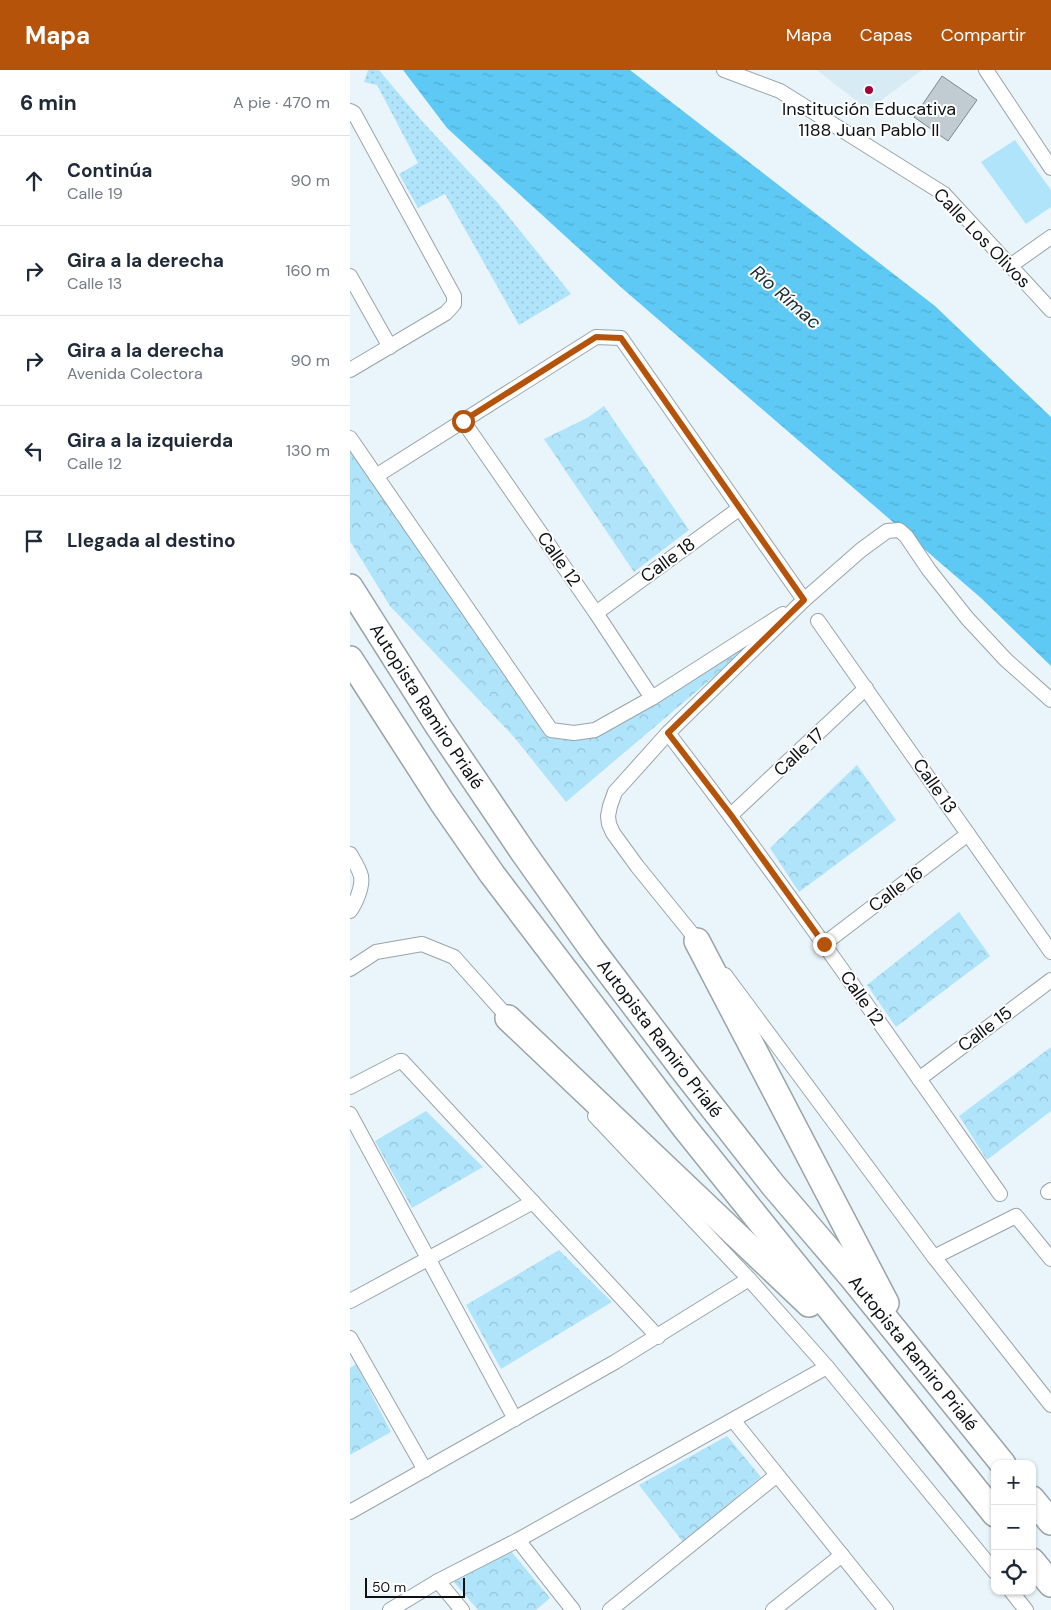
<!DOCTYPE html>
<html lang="es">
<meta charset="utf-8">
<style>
:root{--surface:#fff;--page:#f6f6f7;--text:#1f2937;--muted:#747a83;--line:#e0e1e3;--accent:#b45309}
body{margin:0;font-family:"DM Sans",sans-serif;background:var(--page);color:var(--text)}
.controls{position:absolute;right:15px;bottom:15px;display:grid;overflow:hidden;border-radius:10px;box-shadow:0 1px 4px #0004}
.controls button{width:45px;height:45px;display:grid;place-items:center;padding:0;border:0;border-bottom:1px solid var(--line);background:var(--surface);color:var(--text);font:25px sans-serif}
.scale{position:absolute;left:15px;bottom:12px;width:100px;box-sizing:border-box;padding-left:5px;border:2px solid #0d1113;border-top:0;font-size:14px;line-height:18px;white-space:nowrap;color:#0d1113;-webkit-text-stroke:4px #fff;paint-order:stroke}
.stop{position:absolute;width:15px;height:15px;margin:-11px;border:4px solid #b45309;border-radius:50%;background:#fff}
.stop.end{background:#b45309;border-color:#fff;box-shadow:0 1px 5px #0008}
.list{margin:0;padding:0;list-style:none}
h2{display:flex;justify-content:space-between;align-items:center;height:65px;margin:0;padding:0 20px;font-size:21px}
h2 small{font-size:16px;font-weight:400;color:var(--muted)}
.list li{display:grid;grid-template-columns:32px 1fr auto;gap:15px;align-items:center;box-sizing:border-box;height:90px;padding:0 20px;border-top:1px solid var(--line)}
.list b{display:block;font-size:19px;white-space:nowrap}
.list p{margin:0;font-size:16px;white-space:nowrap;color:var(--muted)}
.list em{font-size:16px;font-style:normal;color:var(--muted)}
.icon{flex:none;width:28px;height:28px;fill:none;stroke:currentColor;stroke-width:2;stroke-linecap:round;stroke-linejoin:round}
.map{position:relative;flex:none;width:701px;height:1540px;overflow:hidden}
header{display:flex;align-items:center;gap:30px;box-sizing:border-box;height:70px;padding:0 25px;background:var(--accent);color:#fff}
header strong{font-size:24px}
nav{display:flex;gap:28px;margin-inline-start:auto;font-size:18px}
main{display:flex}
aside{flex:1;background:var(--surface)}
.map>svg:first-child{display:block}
.built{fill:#d7ebf5}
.forest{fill:url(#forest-crowns)}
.garden{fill:url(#garden-dots)}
.pitch{fill:#b0e4fb}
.water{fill:url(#water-ripples)}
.building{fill:#c0ccd2;stroke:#7d888d}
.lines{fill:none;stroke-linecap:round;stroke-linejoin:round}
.street-casing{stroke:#99a4a9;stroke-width:16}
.highway-casing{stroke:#99a4a9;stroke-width:28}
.street{stroke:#fff;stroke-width:14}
.highway{stroke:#fff;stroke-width:25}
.route{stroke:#b45309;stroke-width:6}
.poi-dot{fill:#a20235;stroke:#fff;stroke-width:2}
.labels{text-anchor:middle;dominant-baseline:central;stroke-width:4;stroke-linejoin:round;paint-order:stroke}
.poi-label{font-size:18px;fill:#0d1113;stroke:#fff}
.street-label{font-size:18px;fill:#0d1113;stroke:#fff}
.water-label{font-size:19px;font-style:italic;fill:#192c34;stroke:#fff}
</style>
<header>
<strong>Mapa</strong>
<nav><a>Mapa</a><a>Capas</a><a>Compartir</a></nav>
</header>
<main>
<aside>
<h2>6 min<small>A pie · 470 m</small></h2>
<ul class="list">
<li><svg class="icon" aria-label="ahead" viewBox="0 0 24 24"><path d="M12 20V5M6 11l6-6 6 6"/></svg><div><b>Continúa</b><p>Calle 19</p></div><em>90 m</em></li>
<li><svg class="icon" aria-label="right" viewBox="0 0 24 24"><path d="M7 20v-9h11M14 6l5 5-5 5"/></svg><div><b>Gira a la derecha</b><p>Calle 13</p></div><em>160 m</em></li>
<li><svg class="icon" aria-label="right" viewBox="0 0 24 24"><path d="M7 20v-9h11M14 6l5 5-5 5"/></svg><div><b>Gira a la derecha</b><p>Avenida Colectora</p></div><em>90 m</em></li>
<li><svg class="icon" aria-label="left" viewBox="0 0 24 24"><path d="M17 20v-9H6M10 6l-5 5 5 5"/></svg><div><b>Gira a la izquierda</b><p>Calle 12</p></div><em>130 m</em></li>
<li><svg class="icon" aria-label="arrive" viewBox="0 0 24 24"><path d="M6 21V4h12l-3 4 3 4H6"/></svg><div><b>Llegada al destino</b></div></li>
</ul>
</aside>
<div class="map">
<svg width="701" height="1540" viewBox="0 0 701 1540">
<defs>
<pattern id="forest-crowns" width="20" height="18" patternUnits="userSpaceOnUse" patternTransform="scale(1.25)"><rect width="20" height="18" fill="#b0e4fb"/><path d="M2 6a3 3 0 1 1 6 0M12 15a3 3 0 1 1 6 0" fill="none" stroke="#96c3d6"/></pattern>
<pattern id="garden-dots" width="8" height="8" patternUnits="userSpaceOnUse" patternTransform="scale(1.25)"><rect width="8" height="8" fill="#b0e4fb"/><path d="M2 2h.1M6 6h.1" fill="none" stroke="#96c3d6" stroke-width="1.8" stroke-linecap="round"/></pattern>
<pattern id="water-ripples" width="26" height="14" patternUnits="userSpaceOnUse" patternTransform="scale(1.25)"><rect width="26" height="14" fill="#5dc9f4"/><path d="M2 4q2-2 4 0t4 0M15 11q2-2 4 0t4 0" fill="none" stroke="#50acd0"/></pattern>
</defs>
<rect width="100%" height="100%" fill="#e9f5fb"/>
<polygon class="built" points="467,0 572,0 518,40"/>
<g class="forest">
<polygon points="254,336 339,460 284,502 194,369 237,348"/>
<polygon points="0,380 181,645 199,665 223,667 409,562 400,576 216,732 164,667 40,536 0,471"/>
<polygon points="507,695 546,750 449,822 420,778"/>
<polygon points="609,842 640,886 546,957 517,915"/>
<polygon points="701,977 701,1041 637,1090 609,1046"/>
<polygon points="76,1041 133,1097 62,1138 25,1071"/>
<polygon points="209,1180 262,1232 151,1299 116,1235"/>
<polygon points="6,1294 41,1362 0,1385 0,1298"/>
<polygon points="377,1366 411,1407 333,1472 289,1415"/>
<polygon points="160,1480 200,1528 186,1540 128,1540 104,1512"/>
</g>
<polygon class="garden" points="18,0 29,0 71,50 147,132 221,224 169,255 95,124 68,138 49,104 68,93 27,15 14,12"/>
<polygon class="pitch" points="665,70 701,120 701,137 676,154 631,92"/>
<polygon class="water" points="53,0 280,0 585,236 701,347 701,596 631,528 273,219 97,58"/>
<polygon class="building" points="592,6 627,30 598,71 564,47"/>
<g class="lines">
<defs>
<g id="street">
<polyline points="374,0 430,21 594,124 701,240"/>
<polyline points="636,0 701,98"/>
<polyline points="0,41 4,43 104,226 104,234 96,243 0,300"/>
<polyline points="660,196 701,167"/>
<polyline points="0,206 40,277"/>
<polyline points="113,351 246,543 302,628"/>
<polyline points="0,368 201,660 224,663 245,660 302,628 433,544"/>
<polyline points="26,406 246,267 271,268 454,530"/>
<polyline points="246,543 390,438"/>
<polyline points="468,551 701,882"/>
<path d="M318,663C433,813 541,969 650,1124"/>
<polyline points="381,745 516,618"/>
<path d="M0,784C4,791 9,798 11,806C13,816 6,833 0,841"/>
<polyline points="474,874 618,764"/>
<polyline points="351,875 287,796 263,763 259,754 258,746 260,736 265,722 318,663 454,530 511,480 537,461 549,460 556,466 579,500 617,548 656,590 701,630"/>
<polyline points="0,899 26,882 72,874 104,887 163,953"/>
<polyline points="375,905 584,1187 701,1335"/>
<polyline points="569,1009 701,910"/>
<polyline points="0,1017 50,991 52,991 308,1267"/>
<polyline points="0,1044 165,1349"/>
<polyline points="245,1046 399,1209 477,1297 645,1502"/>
<polyline points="698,1122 701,1120"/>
<polyline points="584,1187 666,1146 701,1189"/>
<polyline points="0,1231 183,1132"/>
<polyline points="0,1268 75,1400"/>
<polyline points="383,1350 536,1540"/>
<polyline points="0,1442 265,1292 399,1209"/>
<polyline points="168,1470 223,1540"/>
<polyline points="88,1511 112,1540"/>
<polyline points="661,1521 676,1540"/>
<polyline points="40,1540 88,1511 168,1470 477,1297"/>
<polyline points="260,1540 427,1405"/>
<polyline points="423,1540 492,1485"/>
</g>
<g id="highway">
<path id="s1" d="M0,517L88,656L173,782L241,878L337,1005L423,1115L500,1205L653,1394"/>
<polyline points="0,589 92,732 142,804 335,1058 645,1444"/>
<polyline points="347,871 536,1233"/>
<polyline points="158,948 459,1234"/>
<polyline points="682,1429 701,1452"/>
<polyline points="682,1491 701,1514"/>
</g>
</defs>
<use href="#street" class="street-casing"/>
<use href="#highway" class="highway-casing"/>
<use href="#street" class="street"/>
<use href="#highway" class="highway"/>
</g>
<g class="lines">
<polyline class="route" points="113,351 246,267 271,268 454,530 318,663 381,745 474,874"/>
</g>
<circle class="poi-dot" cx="519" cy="20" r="5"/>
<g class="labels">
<g class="poi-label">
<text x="519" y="39">Institución Educativa<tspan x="519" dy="21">1188 Juan Pablo II</tspan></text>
</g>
<g class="street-label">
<text transform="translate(632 168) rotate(46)">Calle Los Olivos</text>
<text transform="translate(209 489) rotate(55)">Calle 12</text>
<text transform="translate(318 490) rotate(-36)">Calle 18</text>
<text stroke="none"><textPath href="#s1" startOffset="142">Autopista Ramiro Prialé</textPath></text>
<text transform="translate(449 682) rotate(-43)">Calle 17</text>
<text transform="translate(585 716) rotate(55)">Calle 13</text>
<text transform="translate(546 819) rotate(-37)">Calle 16</text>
<text transform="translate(512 928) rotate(55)">Calle 12</text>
<text transform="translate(635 959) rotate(-37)">Calle 15</text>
<text stroke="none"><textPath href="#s1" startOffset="548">Autopista Ramiro Prialé</textPath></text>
<text stroke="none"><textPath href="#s1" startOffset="952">Autopista Ramiro Prialé</textPath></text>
</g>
<g class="water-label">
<text transform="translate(436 227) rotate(41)">Río Rímac</text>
</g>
</g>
</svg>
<div class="controls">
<button>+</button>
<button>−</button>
<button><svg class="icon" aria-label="locate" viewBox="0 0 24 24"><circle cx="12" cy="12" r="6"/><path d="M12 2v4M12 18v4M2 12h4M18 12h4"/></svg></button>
</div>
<div class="scale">50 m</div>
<div class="stop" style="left:113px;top:351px"></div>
<div class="stop end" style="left:474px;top:874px"></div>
</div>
</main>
